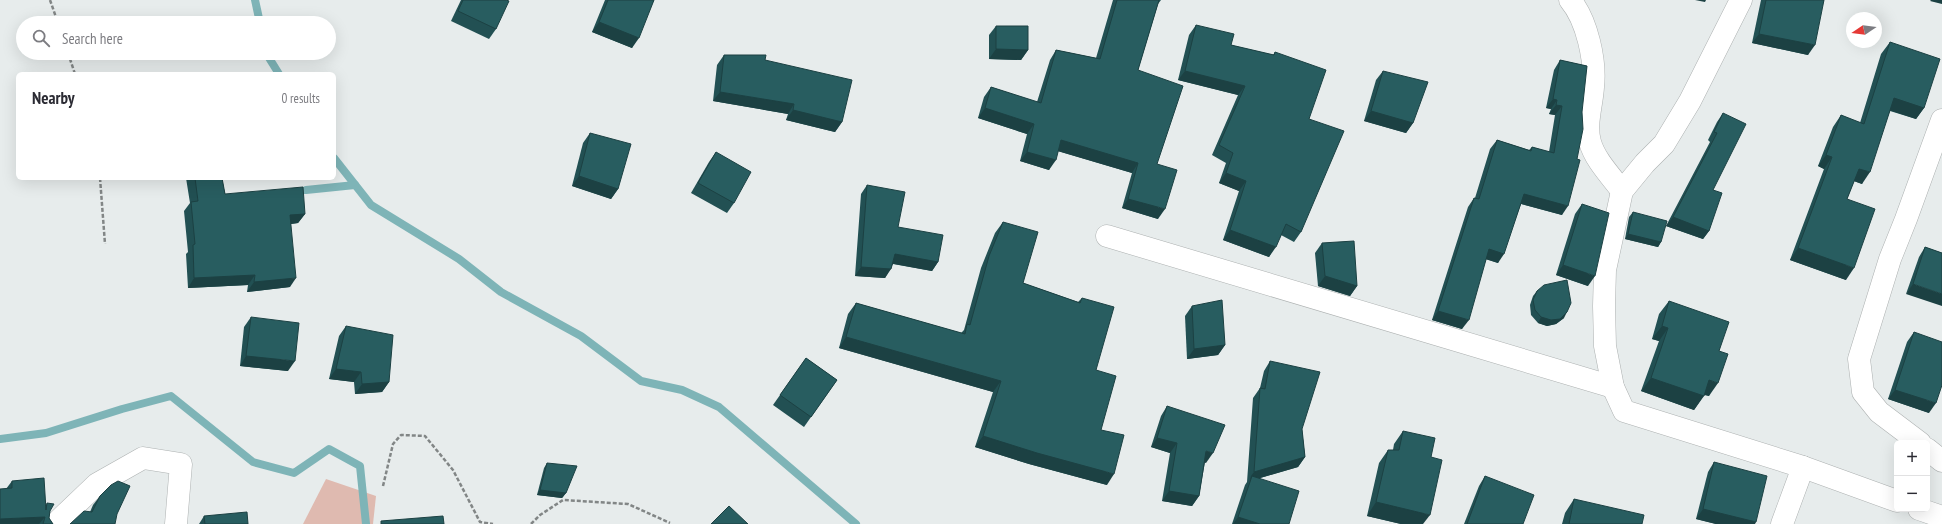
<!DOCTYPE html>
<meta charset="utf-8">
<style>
:root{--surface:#fff;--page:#f2f2f3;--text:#2b2b33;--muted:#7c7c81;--line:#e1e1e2}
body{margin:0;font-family:"PT Sans Narrow",sans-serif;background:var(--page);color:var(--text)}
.controls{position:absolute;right:12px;bottom:12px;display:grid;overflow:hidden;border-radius:6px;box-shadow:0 4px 16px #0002}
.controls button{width:36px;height:36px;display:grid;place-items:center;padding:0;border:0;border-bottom:1px solid var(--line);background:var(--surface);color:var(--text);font:20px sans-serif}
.compass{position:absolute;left:1846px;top:12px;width:36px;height:36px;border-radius:50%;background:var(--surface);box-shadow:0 4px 16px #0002;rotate:257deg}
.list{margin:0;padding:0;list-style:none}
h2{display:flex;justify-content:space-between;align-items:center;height:52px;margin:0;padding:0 16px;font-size:17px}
h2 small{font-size:13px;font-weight:400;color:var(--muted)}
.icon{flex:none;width:22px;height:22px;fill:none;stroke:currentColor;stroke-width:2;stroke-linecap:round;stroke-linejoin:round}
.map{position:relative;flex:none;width:1942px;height:524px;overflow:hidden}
.search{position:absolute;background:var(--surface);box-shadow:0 4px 16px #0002;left:16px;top:16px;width:320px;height:44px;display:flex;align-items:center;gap:10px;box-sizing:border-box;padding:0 14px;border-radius:22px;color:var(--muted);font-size:15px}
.panel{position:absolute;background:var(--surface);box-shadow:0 4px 16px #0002;left:16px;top:72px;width:320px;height:108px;border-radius:6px}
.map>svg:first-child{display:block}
.green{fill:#dfbab0}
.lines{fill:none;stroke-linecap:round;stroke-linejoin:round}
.stream{stroke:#7eb4b7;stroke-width:8}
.minor-casing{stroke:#adb1b1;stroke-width:23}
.path{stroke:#828686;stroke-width:2.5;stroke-dasharray:4 2;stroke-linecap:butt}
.minor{stroke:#fff;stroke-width:22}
.wall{fill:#225053}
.shaded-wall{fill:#1c4143}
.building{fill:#285d60;stroke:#1c4143}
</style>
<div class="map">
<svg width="1942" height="524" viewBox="0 0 1942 524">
<rect width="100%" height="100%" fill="#e7ecec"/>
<polygon class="green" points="326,479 376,496 373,524 303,524"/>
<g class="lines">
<g class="stream">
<polyline points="255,0 260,23"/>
<polyline points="266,53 279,74"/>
<polyline points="334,158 371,205 459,259 501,292 581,336 641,381 682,390 719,407 856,524"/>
<polyline points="306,190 355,185"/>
<polyline points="0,439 46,433 122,409 171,396 253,462 294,473 329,449 360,466 366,524"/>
</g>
<defs>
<g id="minor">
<path d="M1570,0C1587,20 1596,61 1593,87C1592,105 1585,124 1590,142C1595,160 1611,176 1622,191"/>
<polyline points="1741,0 1690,101 1664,144 1645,163 1622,191 1605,270 1604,306 1605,346 1613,387 1624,411 1803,467 1897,501"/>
<polyline points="1107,236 1613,387"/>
<polyline points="1920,443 1879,412 1863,392 1859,359 1890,259 1906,219 1942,120"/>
<polyline points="1927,449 1942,461"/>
<polyline points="1919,509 1942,517"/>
<polyline points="55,524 97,484 143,458 181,464 176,524"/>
<polyline points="1782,524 1803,467"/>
</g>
</defs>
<use href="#minor" class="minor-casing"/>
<g class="path">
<polyline points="50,0 58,23"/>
<polyline points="68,53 75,74"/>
<polyline points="100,178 105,244"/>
<polyline points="383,486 393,444 401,435 425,436 453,470 480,522 493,524"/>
<polyline points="531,524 540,515 563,500 628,504 670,523"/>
</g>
<use href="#minor" class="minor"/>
</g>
<g class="wall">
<polygon points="461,0 506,0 496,29 489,39 451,21"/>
<polygon points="605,0 654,0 632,48 592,32"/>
<polygon points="1113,0 1161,0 1158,4 1138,70 1157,164 1158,219 1122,208 1132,173 1058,151 1049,170 1020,161 1027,134 978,118 984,97 991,87 1037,102 1050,60 1056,50 1096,58"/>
<polygon points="1761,0 1824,0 1808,55 1752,43"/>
<polygon points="1196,25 1231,45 1273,55 1275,52 1309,119 1301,232 1294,242 1281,235 1269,257 1223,240 1239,191 1219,183 1226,163 1212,155 1238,95 1178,80 1189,35"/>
<polygon points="996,26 1028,50 1021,60 989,59 989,35"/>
<polygon points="1890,42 1924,108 1916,119 1890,111 1862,184 1854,181 1847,199 1846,280 1790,260 1824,169 1818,166 1833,127 1841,115 1860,123 1881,54"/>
<polygon points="724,55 765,60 842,122 835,132 786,120 788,114 713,101 717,65"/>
<polygon points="1560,60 1587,66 1562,215 1521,204 1498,263 1486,259 1462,329 1432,320 1468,207 1474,198 1475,198 1490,149 1497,140 1529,150 1532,147 1549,152 1555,115 1549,114 1551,109 1546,108 1554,70"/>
<polygon points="1383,71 1413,123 1406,133 1364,121 1376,80"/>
<polygon points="1723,113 1713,190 1709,231 1703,239 1666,226 1710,142 1708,140 1717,122"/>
<polygon points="590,133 618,189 611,199 572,186 583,143"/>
<polygon points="716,152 734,203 727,213 691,193 709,162"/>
<polygon points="186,178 222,178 225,194 305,214 298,223 291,224 290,287 247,292 248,285 188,288 186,254 188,252 184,211 190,203"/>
<polygon points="867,185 898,227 938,262 932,271 893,264 885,278 855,276 861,194"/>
<polygon points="1582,204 1588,286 1556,275 1575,214"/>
<polygon points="1633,212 1661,242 1658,247 1625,239 1629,217"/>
<polygon points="1003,222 1023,283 1078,302 1082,298 1096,370 1101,430 1107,485 1029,464 975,447 993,392 839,348 848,314 856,303 961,333 964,330 981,268 995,233"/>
<polygon points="1322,243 1357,286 1350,296 1318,286 1315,253"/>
<polygon points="1925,247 1942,253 1906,294 1919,257"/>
<polygon points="1537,291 1564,318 1556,324 1547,326 1538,323 1531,315 1530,305 1533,296"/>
<polygon points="1669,301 1719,351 1709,396 1704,395 1694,410 1641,391 1659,341 1652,339 1659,314"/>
<polygon points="1192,306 1225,345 1218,355 1187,359 1185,316"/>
<polygon points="251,317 288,371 240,366 244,327"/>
<polygon points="346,326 389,382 382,392 355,394 354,382 329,379 339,336"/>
<polygon points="1914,332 1929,413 1888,399 1907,342"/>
<polygon points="806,358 837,380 804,427 773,405"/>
<polygon points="1270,361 1302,429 1305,457 1298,467 1260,478 1289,524 1232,524 1245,485 1247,482 1253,398 1260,388 1264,371"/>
<polygon points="1167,406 1206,463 1205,462 1199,496 1192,506 1162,501 1170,453 1151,447 1161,416"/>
<polygon points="1403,431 1431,457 1423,524 1401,524 1367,516 1379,463 1388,450 1393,450 1394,444"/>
<polygon points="1714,462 1755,524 1716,524 1696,519 1708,472"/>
<polygon points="547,463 566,493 562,498 537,495 544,468"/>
<polygon points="1485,476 1523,524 1464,524 1479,486"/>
<polygon points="12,481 46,505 47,503 50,511 49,518 53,524 0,524 6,489"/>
<polygon points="100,496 117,514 90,512 93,505"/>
<polygon points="1574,499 1642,524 1562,524 1565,513"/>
<polygon points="204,516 248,524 199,524"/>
</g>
<g class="shaded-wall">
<polygon points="1695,0 1706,0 1705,2"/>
<polygon points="1931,0 1942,0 1942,4 1930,1"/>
<polygon points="599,22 639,38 632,48 592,32"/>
<polygon points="1759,34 1815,45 1808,55 1752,43"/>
<polygon points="996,49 1028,50 1021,60 989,59"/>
<polygon points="1185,71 1245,86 1238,95 1178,80"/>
<polygon points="720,92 794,104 788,114 713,101"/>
<polygon points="1894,98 1924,108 1916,119 1886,109"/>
<polygon points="1553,99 1557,100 1551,109 1546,108"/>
<polygon points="1556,105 1562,106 1555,115 1549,114"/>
<polygon points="985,108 1034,124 1027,134 978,118"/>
<polygon points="793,110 842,122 835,132 786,120"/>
<polygon points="1371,111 1413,123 1406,133 1364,121"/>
<polygon points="1061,140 1138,163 1132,173 1054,150"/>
<polygon points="1027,152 1056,160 1049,170 1020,161"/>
<polygon points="1826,155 1832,157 1824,169 1818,166"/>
<polygon points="1859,169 1870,172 1862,184 1851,180"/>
<polygon points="1226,173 1246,181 1239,191 1219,183"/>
<polygon points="579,176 618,189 611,199 572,186"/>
<polygon points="1524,194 1568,206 1562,215 1518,203"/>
<polygon points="1128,199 1165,209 1158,219 1122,208"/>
<polygon points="305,214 298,223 283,225 290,215"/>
<polygon points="1673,217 1709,231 1703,239 1666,226"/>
<polygon points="1230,230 1276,247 1269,257 1223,240"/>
<polygon points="1628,234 1661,242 1658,247 1625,239"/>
<polygon points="1798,248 1854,268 1846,280 1790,260"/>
<polygon points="1489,249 1504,254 1498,263 1482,258"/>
<polygon points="895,254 938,262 932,271 889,263"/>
<polygon points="1563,265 1595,276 1588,286 1556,275"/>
<polygon points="861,267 891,269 885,278 855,276"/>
<polygon points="255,275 248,285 188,288 194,278"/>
<polygon points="1325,276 1357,286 1350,296 1318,286"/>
<polygon points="296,278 290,287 247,292 254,282"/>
<polygon points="1913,284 1942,294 1942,306 1906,294"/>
<polygon points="1438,311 1469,320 1462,329 1432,320"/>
<polygon points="1567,312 1564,318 1556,324 1547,326 1538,323 1541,317"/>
<polygon points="1662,326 1668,328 1659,341 1652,339"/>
<polygon points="846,337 1001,381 993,392 839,348"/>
<polygon points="1225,345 1218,355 1187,359 1194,349"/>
<polygon points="246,356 295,361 288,371 240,366"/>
<polygon points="336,369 361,372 354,382 329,379"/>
<polygon points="1651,378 1704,396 1694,410 1641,391"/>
<polygon points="1709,380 1718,383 1709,396 1700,393"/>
<polygon points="389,382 382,392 355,394 362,384"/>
<polygon points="1895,390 1936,403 1929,413 1888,399"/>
<polygon points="983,436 1114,474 1107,485 1029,464 975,447"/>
<polygon points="1157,438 1177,443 1170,453 1151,447"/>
<polygon points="1206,451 1213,453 1206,463 1199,461"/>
<polygon points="1305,457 1298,467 1250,481 1251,476 1254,472"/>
<polygon points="540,490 566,493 562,498 537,495"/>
<polygon points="1169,491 1199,496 1192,506 1162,501"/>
<polygon points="1376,502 1430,515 1423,524 1401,524 1367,516"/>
<polygon points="1703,509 1756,522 1755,524 1716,524 1696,519"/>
<polygon points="45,517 39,524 0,524 0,519"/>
<polygon points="1238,517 1260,524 1233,524"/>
</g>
<g class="building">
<polygon points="463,0 506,0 509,1 496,29 458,11"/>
<polygon points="608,0 654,0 639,38 599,22"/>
<polygon points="1117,0 1159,0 1138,70 1183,86 1157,164 1177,170 1165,209 1128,199 1138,163 1061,140 1056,160 1027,152 1034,124 985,108 991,87 1041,103 1056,50 1100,59"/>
<polygon points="1766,0 1824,0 1815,45 1759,34"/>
<polygon points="1196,25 1234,34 1231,45 1274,55 1275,52 1326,70 1309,119 1344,131 1301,232 1286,224 1276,247 1230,230 1246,181 1226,173 1233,153 1219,145 1245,86 1185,71"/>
<polygon points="996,26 1028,26 1028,50 996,49"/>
<polygon points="1890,42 1940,59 1924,108 1894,98 1870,172 1859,169 1847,199 1875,209 1854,268 1798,248 1832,157 1826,155 1841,115 1864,124"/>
<polygon points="724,55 766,55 765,60 852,80 842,122 793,110 794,104 720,92"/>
<polygon points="1560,60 1587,66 1582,112 1583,129 1577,159 1580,160 1568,206 1524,194 1504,254 1489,249 1469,320 1438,311 1474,198 1479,199 1497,140 1531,151 1532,147 1554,153 1562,106 1556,105 1557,100 1553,99"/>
<polygon points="1383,71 1428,82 1413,123 1371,111"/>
<polygon points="1723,113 1746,124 1713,190 1722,193 1709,231 1673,217 1717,133 1714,132"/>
<polygon points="590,133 631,144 618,189 579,176"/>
<polygon points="716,152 751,172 734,203 698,183"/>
<polygon points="195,178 222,178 225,194 303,187 305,214 290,215 296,278 254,282 255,275 194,278 193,245 195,244 191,202 198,201"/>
<polygon points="867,185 905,192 898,227 943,235 938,262 895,254 891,269 861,267"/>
<polygon points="1582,204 1609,213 1595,276 1563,265"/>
<polygon points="1633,212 1667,221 1661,242 1628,234"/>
<polygon points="1003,222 1038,232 1023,283 1080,303 1082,298 1114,307 1096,370 1116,376 1101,430 1124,435 1114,474 1037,453 983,436 1001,381 846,337 856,303 965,334 967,324 970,325 989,256"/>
<polygon points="1354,241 1357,286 1325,276 1322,243"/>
<polygon points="1925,247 1942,253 1942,294 1913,284"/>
<polygon points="1567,280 1571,303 1567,312 1560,319 1551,320 1541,317 1535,310 1533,300 1537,291 1544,285"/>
<polygon points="1222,300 1225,345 1194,349 1192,306"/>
<polygon points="1669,301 1729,322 1719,351 1728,354 1718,383 1709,380 1704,396 1651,378 1668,328 1662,326"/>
<polygon points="251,317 299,323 295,361 246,356"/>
<polygon points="346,326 393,335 389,382 362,384 361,372 336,369"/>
<polygon points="1914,332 1942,342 1942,385 1936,403 1895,390"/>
<polygon points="806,358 837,380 811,417 780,395"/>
<polygon points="1270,361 1320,372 1302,429 1305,457 1254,472 1260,388 1265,389"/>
<polygon points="1167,406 1225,425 1213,453 1206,451 1199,496 1169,491 1177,443 1157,438"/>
<polygon points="1403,431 1435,438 1431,457 1442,460 1430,515 1376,502 1388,450 1399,450"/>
<polygon points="1714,462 1767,476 1756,522 1703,509"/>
<polygon points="547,463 577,466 566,493 540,490"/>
<polygon points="1252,476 1299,491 1289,524 1260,524 1238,517"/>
<polygon points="1485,476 1534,495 1523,524 1467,524"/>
<polygon points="44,478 46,510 47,503 54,504 50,511 49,518 53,524 43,524 45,517 0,519 0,489 12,488 12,481"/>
<polygon points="118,481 130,486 117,514 115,524 70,524 84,511 92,512 100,496 111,485"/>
<polygon points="1574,499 1644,515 1642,524 1569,524"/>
<polygon points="729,506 748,524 711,524"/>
<polygon points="247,512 248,524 205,524 204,516"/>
<polygon points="443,516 444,524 381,524 381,521"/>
</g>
</svg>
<div class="controls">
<button>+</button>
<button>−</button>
</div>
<svg class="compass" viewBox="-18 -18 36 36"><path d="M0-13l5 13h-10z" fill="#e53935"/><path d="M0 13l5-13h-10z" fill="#7c7c81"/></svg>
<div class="search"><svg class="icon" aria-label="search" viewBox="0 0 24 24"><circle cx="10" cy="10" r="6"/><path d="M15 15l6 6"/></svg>Search here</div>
<section class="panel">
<h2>Nearby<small>0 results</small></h2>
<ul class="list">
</ul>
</section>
</div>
